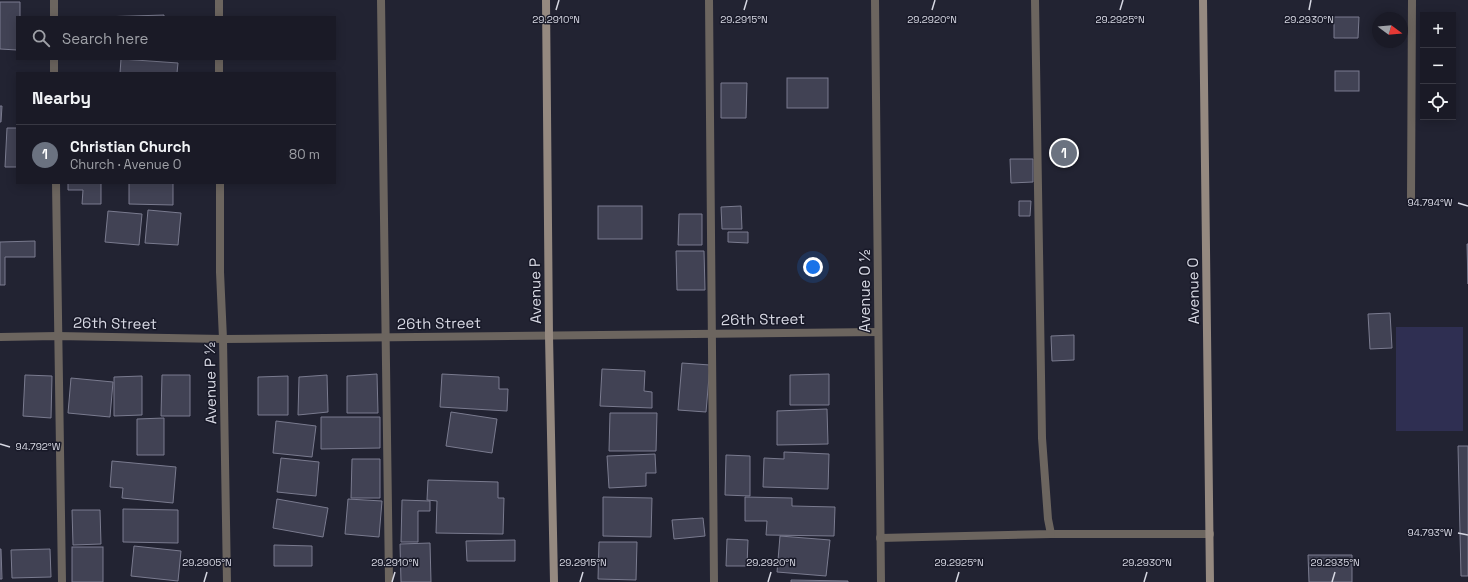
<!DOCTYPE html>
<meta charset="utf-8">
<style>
:root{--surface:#1a1a26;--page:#23232e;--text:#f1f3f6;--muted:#9fa1a7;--line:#383843;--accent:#db2777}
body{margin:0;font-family:"Space Grotesk",sans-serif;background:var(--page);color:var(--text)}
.controls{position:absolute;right:12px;top:12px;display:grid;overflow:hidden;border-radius:0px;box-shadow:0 2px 10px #0003}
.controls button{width:36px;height:36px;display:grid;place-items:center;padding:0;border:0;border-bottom:1px solid var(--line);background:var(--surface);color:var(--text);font:20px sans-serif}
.compass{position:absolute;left:1372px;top:12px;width:36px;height:36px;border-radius:50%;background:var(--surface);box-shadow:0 2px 10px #0003;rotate:106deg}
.you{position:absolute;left:813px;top:267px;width:14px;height:14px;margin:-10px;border:3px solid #fff;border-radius:50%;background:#1a73e8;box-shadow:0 0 0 6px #1a73e833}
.badge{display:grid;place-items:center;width:26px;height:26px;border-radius:50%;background:var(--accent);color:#fff;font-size:13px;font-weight:700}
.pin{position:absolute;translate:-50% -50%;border:2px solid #fff;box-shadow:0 1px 4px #0006}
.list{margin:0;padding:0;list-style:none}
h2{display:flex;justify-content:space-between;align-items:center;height:52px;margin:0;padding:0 16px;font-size:17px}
h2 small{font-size:13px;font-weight:400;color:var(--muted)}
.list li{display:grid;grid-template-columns:26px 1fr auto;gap:12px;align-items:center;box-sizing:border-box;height:60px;padding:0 16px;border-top:1px solid var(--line)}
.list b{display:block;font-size:15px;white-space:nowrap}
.list p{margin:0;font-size:13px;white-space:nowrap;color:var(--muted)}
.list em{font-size:13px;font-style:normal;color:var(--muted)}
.icon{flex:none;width:22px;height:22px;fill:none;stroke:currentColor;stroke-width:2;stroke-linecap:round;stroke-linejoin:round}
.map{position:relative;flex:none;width:1468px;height:582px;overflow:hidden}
.search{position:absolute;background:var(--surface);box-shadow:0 2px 10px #0003;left:16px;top:16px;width:320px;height:44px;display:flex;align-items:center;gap:10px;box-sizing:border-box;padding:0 14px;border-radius:0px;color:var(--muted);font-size:15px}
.panel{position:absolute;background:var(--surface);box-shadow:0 2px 10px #0003;left:16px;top:72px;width:320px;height:112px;border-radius:0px}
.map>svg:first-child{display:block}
.green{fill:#2f2f52}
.building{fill:#414254;stroke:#7a7b8f}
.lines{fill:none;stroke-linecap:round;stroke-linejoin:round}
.lane{stroke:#6c655f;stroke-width:8}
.street{stroke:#6c655f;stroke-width:8}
.secondary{stroke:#958980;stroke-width:8}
.ticks{fill:none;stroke:#d7d8e3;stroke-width:1.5}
.labels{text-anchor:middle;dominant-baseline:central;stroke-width:3;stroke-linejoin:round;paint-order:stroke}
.street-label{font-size:15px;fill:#d7d8e3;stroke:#181928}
.ticks-label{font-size:10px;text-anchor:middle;fill:#d7d8e3;stroke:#181928;stroke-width:3;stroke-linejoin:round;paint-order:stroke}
</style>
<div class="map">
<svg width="1468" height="582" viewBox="0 0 1468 582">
<rect width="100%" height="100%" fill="#222332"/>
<rect class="green" x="1396" y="327" width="67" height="104"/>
<g class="building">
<polygon points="0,2 20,2 20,17 17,17 17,50 0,49"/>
<polygon points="164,15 164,17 100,17"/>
<polygon points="1334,17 1359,17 1358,38 1334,38"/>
<polygon points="121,59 178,63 177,73 120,73"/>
<rect x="1335" y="71" width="24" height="20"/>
<rect x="787" y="78" width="41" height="30"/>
<polygon points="721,83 747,83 746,118 721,118"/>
<polygon points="0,106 2,106 1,122 0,122"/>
<polygon points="7,128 17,128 17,167 5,167"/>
<polygon points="1010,159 1033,159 1033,182 1011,183"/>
<polygon points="68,183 101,183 101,204 82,204 83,190 68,190"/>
<polygon points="129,183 173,183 173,205 129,204"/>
<polygon points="1019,201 1031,201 1030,216 1019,216"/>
<rect x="598" y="206" width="44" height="33"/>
<polygon points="741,206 742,229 722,229 721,207"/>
<polygon points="148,210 181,213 178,245 145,243"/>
<polygon points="108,211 142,214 139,245 105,242"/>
<polygon points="679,214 702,214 702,245 678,245"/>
<polygon points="728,232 748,232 748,243 728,242"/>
<polygon points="35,241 35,257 5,257 5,285 0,285 0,242"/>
<polygon points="1467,244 1468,244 1468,284"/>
<polygon points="676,251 704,251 705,290 677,290"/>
<polygon points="1390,313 1392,348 1370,349 1368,314"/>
<polygon points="1074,335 1074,360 1052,361 1051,336"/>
<polygon points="682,363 710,365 706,412 678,410"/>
<polygon points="602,369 645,371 644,391 652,392 652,408 600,406"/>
<polygon points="377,374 378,413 347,413 347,376"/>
<polygon points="442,374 499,377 499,389 508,389 507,411 440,407"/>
<polygon points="829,374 829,405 790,405 790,375"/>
<polygon points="25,375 52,376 51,418 23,416"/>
<polygon points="162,375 190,375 190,416 161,416"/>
<polygon points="327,375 328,412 298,415 299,377"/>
<polygon points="142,376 142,415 114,416 114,377"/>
<polygon points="288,376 288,415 258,415 258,377"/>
<polygon points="71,378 113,382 110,417 68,413"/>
<polygon points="827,409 828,444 777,445 777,411"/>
<polygon points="451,412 497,419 492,453 446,446"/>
<polygon points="610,413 657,413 656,451 609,451"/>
<polygon points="321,417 380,417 380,448 321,449"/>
<polygon points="164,418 164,455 137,455 137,419"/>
<polygon points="276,421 316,426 312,457 273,453"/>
<polygon points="1458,446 1468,446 1468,576 1461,576"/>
<polygon points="784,452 829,454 828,489 763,487 764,458 784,459"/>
<polygon points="655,454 656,473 646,473 646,486 609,488 607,456"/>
<polygon points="726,455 750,456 750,496 725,495"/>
<polygon points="281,458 319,462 316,496 277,492"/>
<polygon points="352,459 380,459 380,498 351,498"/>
<polygon points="112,461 176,467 173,503 122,498 123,488 110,487"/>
<polygon points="428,480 498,482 498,498 504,498 503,534 436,533 437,501 427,500"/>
<polygon points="603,497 652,498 651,537 603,536"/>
<polygon points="745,497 792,498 792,506 835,507 834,536 766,535 767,521 745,521"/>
<polygon points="277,499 328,508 323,537 273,528"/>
<polygon points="348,499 382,501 379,537 345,534"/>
<polygon points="402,500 430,501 430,511 418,511 418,542 401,542"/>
<polygon points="123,509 178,510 178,543 123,542"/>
<polygon points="72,510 100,510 101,544 73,545"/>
<polygon points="703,518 705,536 674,539 672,520"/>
<polygon points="780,536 830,540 826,576 777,572"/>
<polygon points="727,539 748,540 747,566 726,566"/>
<polygon points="515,540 515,561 467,561 466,541"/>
<polygon points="599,542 637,542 636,580 598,579"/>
<polygon points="430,543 431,582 401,582 400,544"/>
<polygon points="274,545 312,546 312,566 274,566"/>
<polygon points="134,546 181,551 178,581 131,576"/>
<rect x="72" y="547" width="31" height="35"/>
<polygon points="0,549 1,549 2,579 0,579"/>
<polygon points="50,549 51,577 12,578 11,550"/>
<polygon points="1308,555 1352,555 1352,582 1309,582"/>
<polygon points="791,580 848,581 848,582 791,582"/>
</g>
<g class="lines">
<g class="lane">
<polyline points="54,0 54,17"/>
<polyline points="381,0 389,582"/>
<polyline points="709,0 714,582"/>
<polyline points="54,59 54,73"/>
<polyline points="56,183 62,582"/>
<polyline points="1411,197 1412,0"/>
<polyline points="1051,534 1210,534"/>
<polyline points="880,538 1051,534 1048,519 1042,438 1035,0"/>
</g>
<g class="street">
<polyline points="219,0 219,17"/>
<polyline points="875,0 881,582"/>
<polyline points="219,59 219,73"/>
<polyline points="220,183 220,272 223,339 227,582"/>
<polyline points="0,337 57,336 223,339 878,332"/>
</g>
<g class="secondary">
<polyline points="546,0 549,336 554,582"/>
<polyline points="1203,0 1210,582"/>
</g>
</g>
<path class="ticks" d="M556,10L559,0M744,10L747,0M932,10L935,0M1120,10L1123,0M1309,10L1311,0M1458,203L1468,206M0,444L10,447M1458,533L1468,535M204,582L207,572M392,582L395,572M580,582L583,572M768,582L771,572M956,582L959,572M1144,582L1147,572M1332,582L1335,572"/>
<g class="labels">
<g class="street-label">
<text transform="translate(535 291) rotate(-91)">Avenue P</text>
<text transform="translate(864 291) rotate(-90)">Avenue O ½</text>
<text transform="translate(1193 291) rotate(-91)">Avenue O</text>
<text transform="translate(763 319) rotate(-1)">26th Street</text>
<text transform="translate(115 323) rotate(1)">26th Street</text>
<text transform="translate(439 323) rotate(-1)">26th Street</text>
<text transform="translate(210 383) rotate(-91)">Avenue P ½</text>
</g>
</g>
<g class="ticks-label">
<text x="556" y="23">29.2910°N</text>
<text x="744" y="23">29.2915°N</text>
<text x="932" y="23">29.2920°N</text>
<text x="1120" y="23">29.2925°N</text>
<text x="1309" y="23">29.2930°N</text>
<text x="1430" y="206">94.794°W</text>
<text x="38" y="450">94.792°W</text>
<text x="1430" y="536">94.793°W</text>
<text x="207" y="566">29.2905°N</text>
<text x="395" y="566">29.2910°N</text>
<text x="583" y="566">29.2915°N</text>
<text x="771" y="566">29.2920°N</text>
<text x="959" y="566">29.2925°N</text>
<text x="1147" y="566">29.2930°N</text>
<text x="1335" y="566">29.2935°N</text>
</g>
</svg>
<div class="controls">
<button>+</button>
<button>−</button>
<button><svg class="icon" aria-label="locate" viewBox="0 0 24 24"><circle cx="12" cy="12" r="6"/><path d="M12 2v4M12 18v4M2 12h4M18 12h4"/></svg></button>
</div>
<svg class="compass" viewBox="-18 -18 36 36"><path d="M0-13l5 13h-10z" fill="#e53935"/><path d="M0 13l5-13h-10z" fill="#9fa1a7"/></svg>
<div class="you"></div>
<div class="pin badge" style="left:1064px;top:153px;background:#6b7280">1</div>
<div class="search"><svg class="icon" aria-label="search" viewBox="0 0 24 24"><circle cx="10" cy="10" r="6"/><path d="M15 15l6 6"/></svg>Search here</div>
<section class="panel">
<h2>Nearby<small></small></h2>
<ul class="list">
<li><span class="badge" style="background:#6b7280">1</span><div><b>Christian Church</b><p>Church · Avenue O</p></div><em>80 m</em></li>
</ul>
</section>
</div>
